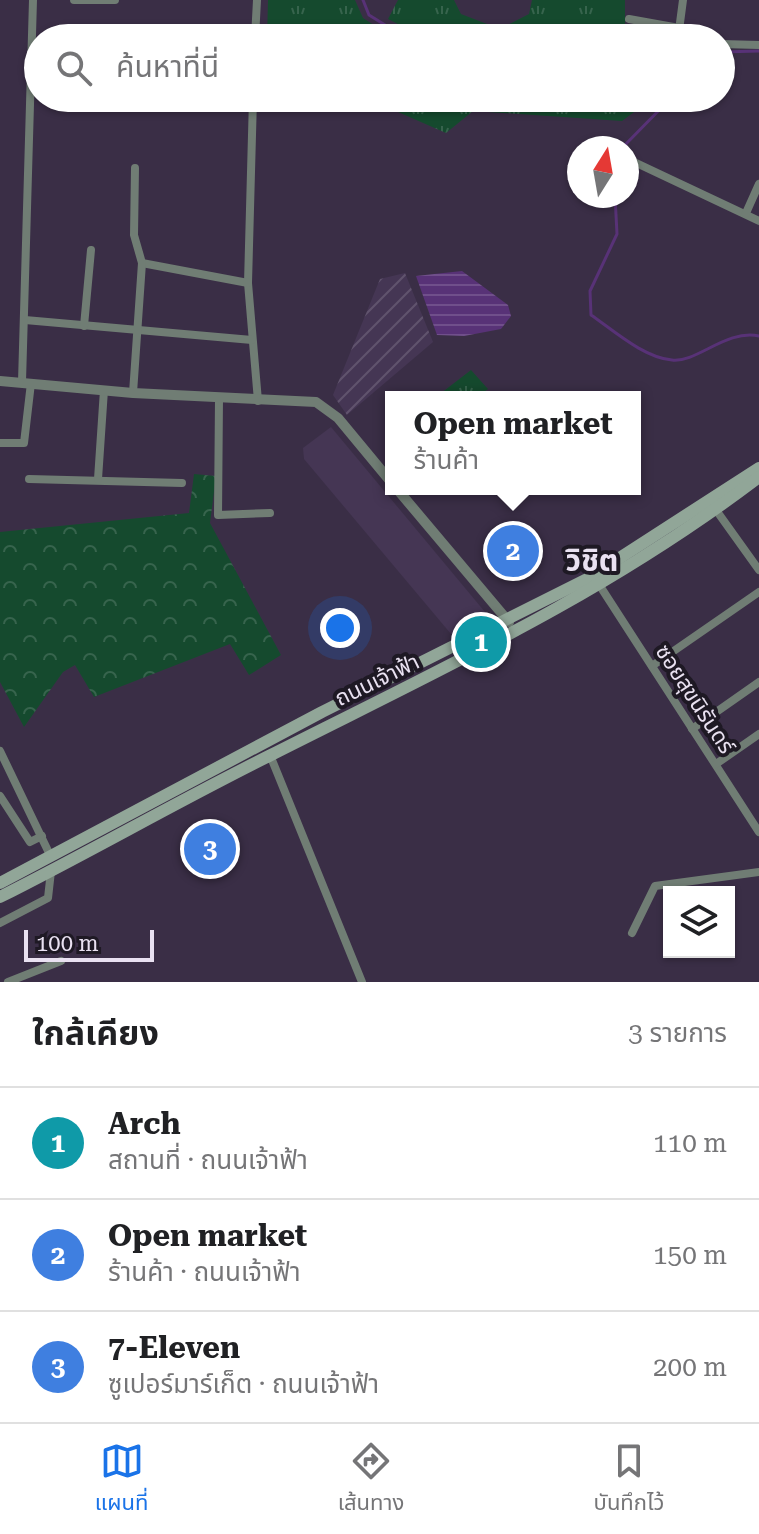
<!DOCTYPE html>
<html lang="th">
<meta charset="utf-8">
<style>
:root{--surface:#fff;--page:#f2f2f2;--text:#202124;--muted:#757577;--line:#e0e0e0;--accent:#1a73e8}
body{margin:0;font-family:"Roboto Serif","Noto Sans Thai",serif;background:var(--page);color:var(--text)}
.controls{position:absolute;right:24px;bottom:24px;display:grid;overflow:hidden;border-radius:0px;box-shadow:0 2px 6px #0004}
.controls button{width:72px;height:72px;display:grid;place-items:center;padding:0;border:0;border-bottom:2px solid var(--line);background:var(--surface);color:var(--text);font:40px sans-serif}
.compass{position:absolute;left:567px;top:136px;width:72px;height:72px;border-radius:50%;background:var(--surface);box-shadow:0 2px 6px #0004;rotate:11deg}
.scale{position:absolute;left:24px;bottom:20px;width:130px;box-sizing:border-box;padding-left:8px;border:4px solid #e9e1f1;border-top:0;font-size:22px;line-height:28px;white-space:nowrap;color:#e9e1f1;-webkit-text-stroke:6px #1e1924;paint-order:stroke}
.you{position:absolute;left:340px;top:628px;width:28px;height:28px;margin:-20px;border:6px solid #fff;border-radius:50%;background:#1a73e8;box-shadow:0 0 0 12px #1a73e833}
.badge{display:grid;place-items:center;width:52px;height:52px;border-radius:50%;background:var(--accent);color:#fff;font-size:26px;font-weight:700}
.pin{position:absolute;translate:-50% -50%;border:4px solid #fff;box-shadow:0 2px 8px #0006}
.popup{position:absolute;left:385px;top:391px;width:256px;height:104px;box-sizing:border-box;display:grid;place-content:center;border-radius:0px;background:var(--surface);filter:drop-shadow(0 2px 6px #0005);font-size:26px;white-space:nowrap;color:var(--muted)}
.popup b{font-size:30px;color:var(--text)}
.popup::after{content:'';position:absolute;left:50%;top:100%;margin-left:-16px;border:16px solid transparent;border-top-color:var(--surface)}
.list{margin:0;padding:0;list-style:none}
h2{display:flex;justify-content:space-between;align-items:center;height:104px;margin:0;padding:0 32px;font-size:34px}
h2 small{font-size:26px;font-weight:400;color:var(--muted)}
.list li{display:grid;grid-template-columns:52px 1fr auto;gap:24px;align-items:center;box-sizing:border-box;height:112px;padding:0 32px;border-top:2px solid var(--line)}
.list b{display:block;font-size:30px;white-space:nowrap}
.list p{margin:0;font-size:26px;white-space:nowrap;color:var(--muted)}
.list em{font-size:26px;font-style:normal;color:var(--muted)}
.icon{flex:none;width:44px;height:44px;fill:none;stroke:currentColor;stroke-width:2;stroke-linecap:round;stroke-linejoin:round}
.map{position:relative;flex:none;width:759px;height:982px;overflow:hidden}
.search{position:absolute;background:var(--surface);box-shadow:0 2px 6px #0004;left:24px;right:24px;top:24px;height:88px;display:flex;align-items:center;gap:20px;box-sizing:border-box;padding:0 28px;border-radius:44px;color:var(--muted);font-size:30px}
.sheet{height:440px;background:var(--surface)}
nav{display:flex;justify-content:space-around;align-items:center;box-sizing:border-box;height:112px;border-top:2px solid var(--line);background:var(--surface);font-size:22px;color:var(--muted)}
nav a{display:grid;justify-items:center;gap:4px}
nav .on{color:var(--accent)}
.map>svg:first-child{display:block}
.built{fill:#453654}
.industrial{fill:url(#industrial-furrows)}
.grass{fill:url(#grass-tufts)}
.forest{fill:url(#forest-crowns)}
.water{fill:url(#water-rules)}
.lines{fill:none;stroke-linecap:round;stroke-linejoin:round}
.stream{stroke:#583277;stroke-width:3}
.minor{stroke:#707d74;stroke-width:8}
.tertiary{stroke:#707d74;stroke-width:10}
.secondary{stroke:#91a698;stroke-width:12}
.labels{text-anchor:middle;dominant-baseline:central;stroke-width:8;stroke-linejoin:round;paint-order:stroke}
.street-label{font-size:22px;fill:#e9e1f1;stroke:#1e1924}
.district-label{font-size:30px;font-weight:bold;fill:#e9e1f1;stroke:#1e1924}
</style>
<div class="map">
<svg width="759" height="982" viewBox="0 0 759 982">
<defs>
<pattern id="industrial-furrows" width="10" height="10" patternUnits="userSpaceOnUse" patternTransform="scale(2)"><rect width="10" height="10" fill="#453654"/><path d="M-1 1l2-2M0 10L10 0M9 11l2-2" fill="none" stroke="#60536d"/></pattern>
<pattern id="grass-tufts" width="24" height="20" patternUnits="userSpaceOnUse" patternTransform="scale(2)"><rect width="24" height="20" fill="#154a2e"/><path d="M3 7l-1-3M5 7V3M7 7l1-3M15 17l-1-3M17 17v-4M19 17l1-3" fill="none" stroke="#37644d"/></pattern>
<pattern id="forest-crowns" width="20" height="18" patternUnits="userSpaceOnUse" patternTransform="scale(2)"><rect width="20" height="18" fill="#154a2e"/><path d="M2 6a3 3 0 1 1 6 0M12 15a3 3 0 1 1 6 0" fill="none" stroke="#37644d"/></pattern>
<pattern id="water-rules" width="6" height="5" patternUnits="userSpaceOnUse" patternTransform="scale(2)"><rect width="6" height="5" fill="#583277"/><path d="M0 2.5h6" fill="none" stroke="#704f8b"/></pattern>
</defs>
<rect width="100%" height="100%" fill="#3a2e46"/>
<polygon class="built" points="331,427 490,618 462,637 451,634 304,459 303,448"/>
<polygon class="industrial" points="405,273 433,342 347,415 333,395 380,279"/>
<g class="grass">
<polygon points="268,0 355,0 363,18 394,38 267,38"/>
<polygon points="398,0 454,0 461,14 500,29 529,14 532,0 625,0 625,38 425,38 388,19"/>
<polygon points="366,98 653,98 622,121 473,111 446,133"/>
<polygon points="471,370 488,389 477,397 436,397"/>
</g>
<polygon class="forest" points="194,474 216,476 210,523 281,655 249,675 230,644 94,697 75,665 63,672 24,727 0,682 0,532 189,513"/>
<polygon class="water" points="462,271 508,305 511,316 501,329 464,336 437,335 416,276"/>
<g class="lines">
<g class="stream">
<polyline points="363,0 369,15 406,38"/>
<polyline points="721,52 759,51"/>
<polyline points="622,148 671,98"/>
<path d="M615,196L617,234L590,291L591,315C613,330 644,358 672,360C697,363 726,329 759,336"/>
</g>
<g class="minor">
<polyline points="74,0 115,0"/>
<polyline points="629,19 679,28"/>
<polyline points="255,38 257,0"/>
<polyline points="678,38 683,0"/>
<polyline points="721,44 759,45"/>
<polyline points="253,98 248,283 258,401"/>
<polyline points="632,161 759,221"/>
<polyline points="746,213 759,184"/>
<polyline points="142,263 248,283"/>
<polyline points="25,320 252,340"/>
<polyline points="84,326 91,250"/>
<polyline points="22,382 33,0"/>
<polyline points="133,393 142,263 134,235 135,168"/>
<polyline points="219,399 218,515 270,513"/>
<polyline points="0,443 24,443 31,383"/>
<polyline points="29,479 182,483"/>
<polyline points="98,479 104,390"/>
<polyline points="716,510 759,570"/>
<polyline points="600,586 759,832"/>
<polyline points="652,666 759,592"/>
<polyline points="692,729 759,682"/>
<polyline points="0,751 50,855"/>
<polyline points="270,755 362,982"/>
<polyline points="716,764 759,734"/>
<polyline points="0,796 30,842 42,836"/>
<polyline points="0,923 48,898 51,871"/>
<polyline points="632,933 655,886 759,872"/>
<polyline points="8,982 61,961"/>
</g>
<g class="tertiary">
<polyline points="0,381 133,393 316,402 338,418 391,482"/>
<polyline points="397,489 509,622"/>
</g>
<g class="secondary">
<polyline points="0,883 322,712 587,579 759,468"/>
<path d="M0,897C90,852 178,801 269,756C441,669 604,595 759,477"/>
</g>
</g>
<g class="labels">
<g class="street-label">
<text transform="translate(377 680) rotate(-26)">ถนนเจ้าฟ้า</text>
<text transform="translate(695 699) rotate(57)">ซอยสุขนิรันดร์</text>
</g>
<g class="district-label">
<text x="592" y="560">วิชิต</text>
</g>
</g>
</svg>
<div class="controls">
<button><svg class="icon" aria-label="layers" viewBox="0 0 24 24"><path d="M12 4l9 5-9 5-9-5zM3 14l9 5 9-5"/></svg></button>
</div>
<svg class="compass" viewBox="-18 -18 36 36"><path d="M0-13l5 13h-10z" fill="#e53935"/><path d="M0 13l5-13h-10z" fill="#757577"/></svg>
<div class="scale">100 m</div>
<div class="you"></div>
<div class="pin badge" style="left:481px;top:642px;background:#0f9aa8">1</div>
<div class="pin badge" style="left:513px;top:551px;background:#3f7fe0">2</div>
<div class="popup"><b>Open market</b>ร้านค้า</div>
<div class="pin badge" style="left:210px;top:849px;background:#3f7fe0">3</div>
<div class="search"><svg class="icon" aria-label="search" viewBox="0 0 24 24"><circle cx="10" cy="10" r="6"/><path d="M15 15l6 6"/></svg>ค้นหาที่นี่</div>
</div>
<section class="sheet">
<h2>ใกล้เคียง<small>3 รายการ</small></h2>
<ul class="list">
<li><span class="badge" style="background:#0f9aa8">1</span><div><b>Arch</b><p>สถานที่ · ถนนเจ้าฟ้า</p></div><em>110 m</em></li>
<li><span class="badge" style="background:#3f7fe0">2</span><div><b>Open market</b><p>ร้านค้า · ถนนเจ้าฟ้า</p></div><em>150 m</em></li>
<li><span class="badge" style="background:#3f7fe0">3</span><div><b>7-Eleven</b><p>ซูเปอร์มาร์เก็ต · ถนนเจ้าฟ้า</p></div><em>200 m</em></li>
</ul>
</section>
<nav>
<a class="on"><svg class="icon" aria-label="map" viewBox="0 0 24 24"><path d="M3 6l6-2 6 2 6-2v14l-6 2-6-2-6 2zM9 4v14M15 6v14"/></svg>แผนที่</a>
<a><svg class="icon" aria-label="directions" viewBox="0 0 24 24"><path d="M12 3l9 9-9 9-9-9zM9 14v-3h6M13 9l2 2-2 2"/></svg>เส้นทาง</a>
<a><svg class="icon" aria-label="saved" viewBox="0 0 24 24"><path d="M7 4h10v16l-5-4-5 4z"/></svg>บันทึกไว้</a>
</nav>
